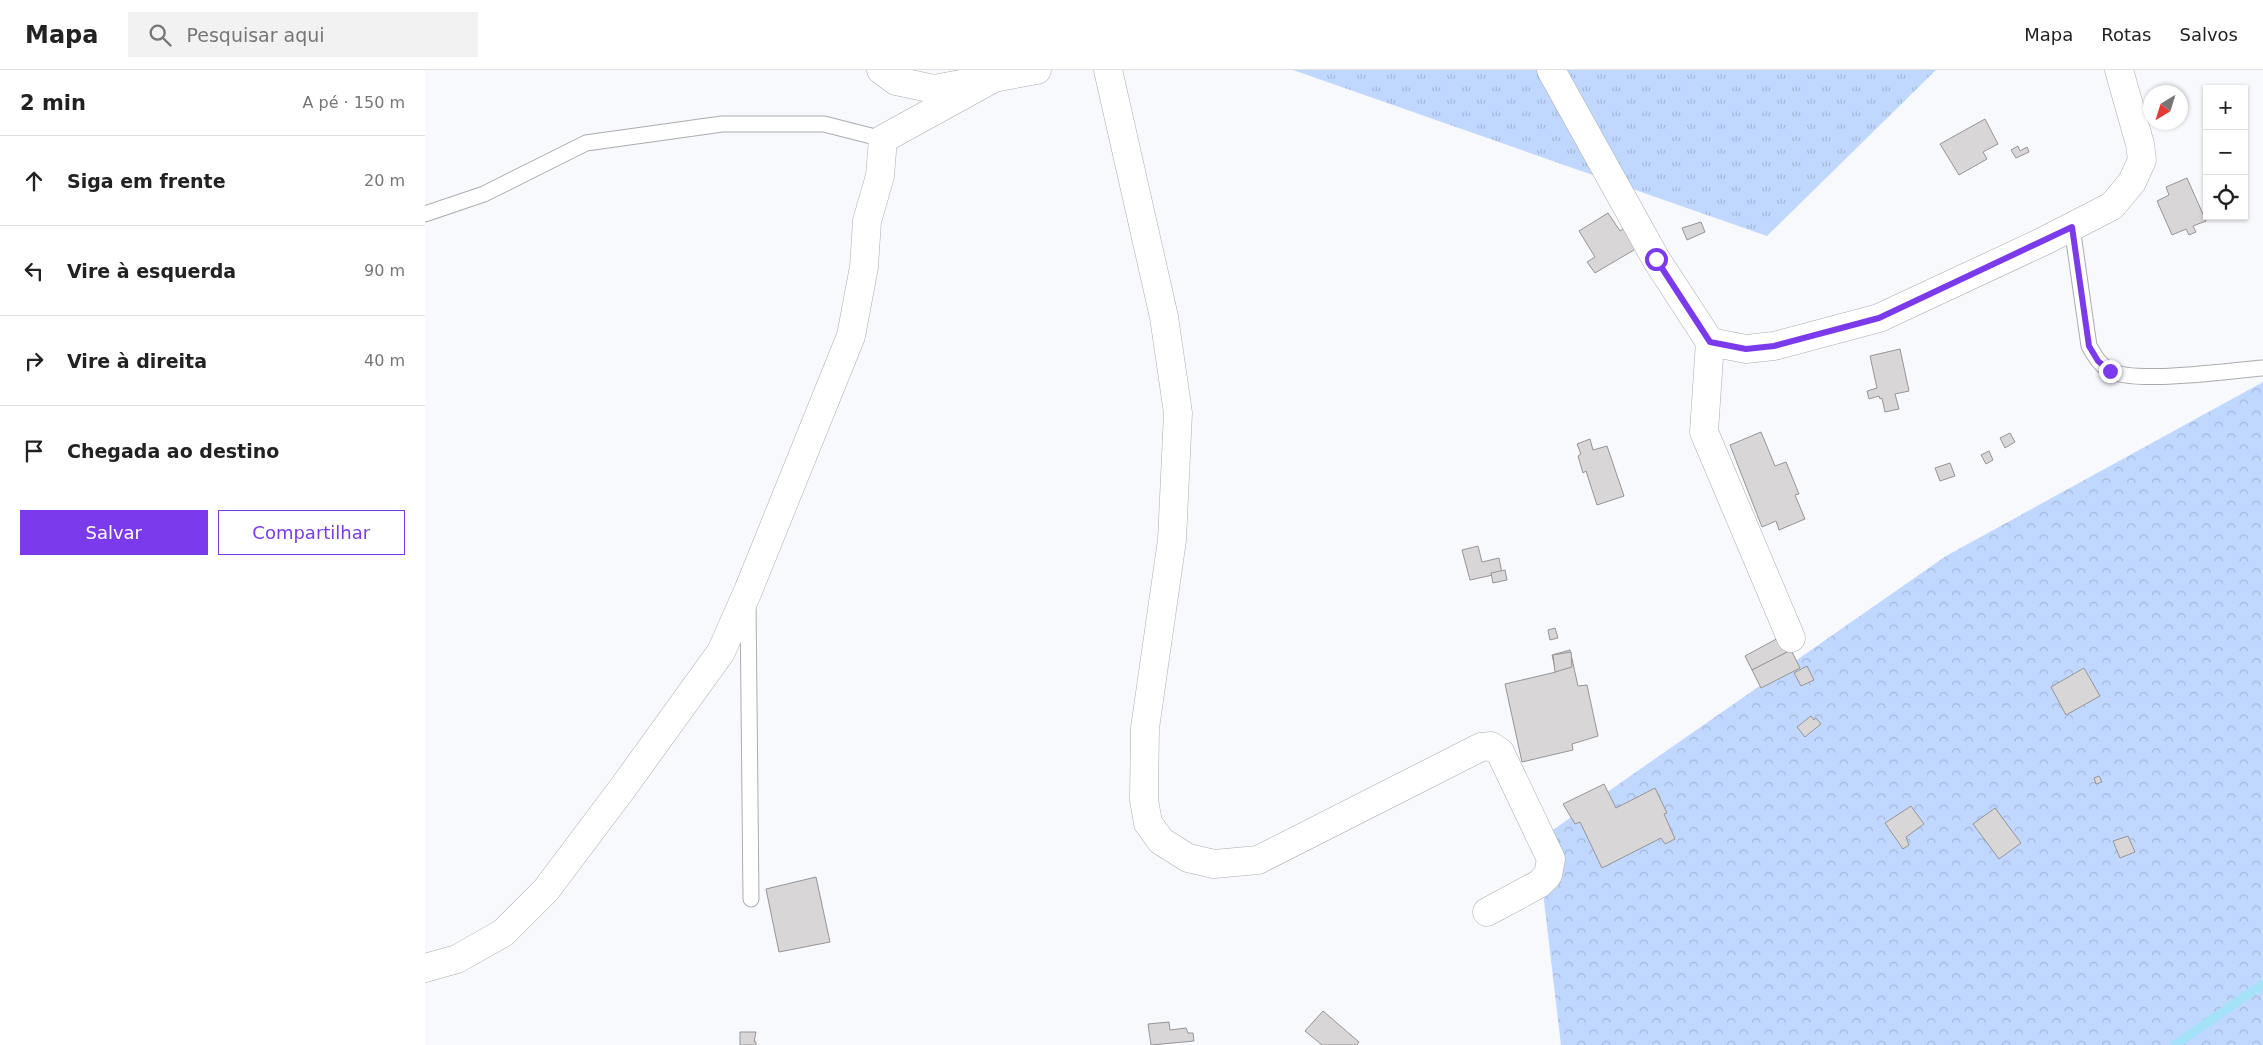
<!DOCTYPE html>
<html lang="pt">
<meta charset="utf-8">
<style>
:root{--surface:#fff;--page:#f2f2f2;--text:#222;--muted:#767676;--line:#e0e0e0;--accent:#7c3aed}
body{margin:0;font-family:"DejaVu Sans",sans-serif;background:var(--page);color:var(--text)}
.controls{position:absolute;right:15px;top:15px;display:grid;overflow:hidden;border-radius:0px;box-shadow:0 1px 4px #0004}
.controls button{width:45px;height:45px;display:grid;place-items:center;padding:0;border:0;border-bottom:1px solid var(--line);background:var(--surface);color:var(--text);font:25px sans-serif}
.compass{position:absolute;left:1718px;top:15px;width:45px;height:45px;border-radius:50%;background:var(--surface);box-shadow:0 1px 4px #0004;rotate:218deg}
.stop{position:absolute;width:15px;height:15px;margin:-11px;border:4px solid #7c3aed;border-radius:50%;background:#fff}
.stop.end{background:#7c3aed;border-color:#fff;box-shadow:0 1px 5px #0008}
.list{margin:0;padding:0;list-style:none}
h2{display:flex;justify-content:space-between;align-items:center;height:65px;margin:0;padding:0 20px;font-size:21px}
h2 small{font-size:16px;font-weight:400;color:var(--muted)}
.list li{display:grid;grid-template-columns:32px 1fr auto;gap:15px;align-items:center;box-sizing:border-box;height:90px;padding:0 20px;border-top:1px solid var(--line)}
.list b{display:block;font-size:19px;white-space:nowrap}
.list em{font-size:16px;font-style:normal;color:var(--muted)}
.actions{display:flex;gap:10px;padding:15px 20px}
.actions a{flex:1;padding:11px 0;border:1px solid var(--accent);border-radius:0px;text-align:center;font-size:18px;color:var(--accent)}
.actions .main{background:var(--accent);color:#fff}
.icon{flex:none;width:28px;height:28px;fill:none;stroke:currentColor;stroke-width:2;stroke-linecap:round;stroke-linejoin:round}
.map{position:relative;flex:none;width:1838px;height:975px;overflow:hidden}
header{display:flex;align-items:center;gap:30px;box-sizing:border-box;height:70px;padding:0 25px;background:var(--surface);border-bottom:1px solid var(--line)}
header strong{font-size:24px}
nav{display:flex;gap:28px;margin-inline-start:auto;font-size:18px}
.search{width:350px;height:45px;background:var(--page);display:flex;align-items:center;gap:12px;box-sizing:border-box;padding:0 18px;border-radius:0px;color:var(--muted);font-size:19px}
main{display:flex}
aside{flex:1;background:var(--surface)}
.map>svg:first-child{display:block}
.grass{fill:url(#grass-tufts)}
.forest{fill:url(#forest-crowns)}
.lines{fill:none;stroke-linecap:round;stroke-linejoin:round}
.stream{stroke:#a4e2f8;stroke-width:9}
.building{fill:#d9d6d8;stroke:#969496}
.lane-casing{stroke:#aaacae;stroke-width:17}
.street-casing{stroke:#aaacae;stroke-width:29}
.lane{stroke:#fff;stroke-width:15}
.street{stroke:#fff;stroke-width:28}
.route{stroke:#7c3aed;stroke-width:6}
</style>
<header>
<strong>Mapa</strong>
<div class="search"><svg class="icon" aria-label="search" viewBox="0 0 24 24"><circle cx="10" cy="10" r="6"/><path d="M15 15l6 6"/></svg>Pesquisar aqui</div>
<nav><a>Mapa</a><a>Rotas</a><a>Salvos</a></nav>
</header>
<main>
<aside>
<h2>2 min<small>A pé · 150 m</small></h2>
<ul class="list">
<li><svg class="icon" aria-label="ahead" viewBox="0 0 24 24"><path d="M12 20V5M6 11l6-6 6 6"/></svg><div><b>Siga em frente</b></div><em>20 m</em></li>
<li><svg class="icon" aria-label="left" viewBox="0 0 24 24"><path d="M17 20v-9H6M10 6l-5 5 5 5"/></svg><div><b>Vire à esquerda</b></div><em>90 m</em></li>
<li><svg class="icon" aria-label="right" viewBox="0 0 24 24"><path d="M7 20v-9h11M14 6l5 5-5 5"/></svg><div><b>Vire à direita</b></div><em>40 m</em></li>
<li><svg class="icon" aria-label="arrive" viewBox="0 0 24 24"><path d="M6 21V4h12l-3 4 3 4H6"/></svg><div><b>Chegada ao destino</b></div></li>
</ul>
<div class="actions"><a class="main">Salvar</a><a>Compartilhar</a></div>
</aside>
<div class="map">
<svg width="1838" height="975" viewBox="0 0 1838 975">
<defs>
<pattern id="grass-tufts" width="24" height="20" patternUnits="userSpaceOnUse" patternTransform="scale(1.25)"><rect width="24" height="20" fill="#c0d7ff"/><path d="M3 7l-1-3M5 7V3M7 7l1-3M15 17l-1-3M17 17v-4M19 17l1-3" fill="none" stroke="#a5b8da"/></pattern>
<pattern id="forest-crowns" width="20" height="18" patternUnits="userSpaceOnUse" patternTransform="scale(1.25)"><rect width="20" height="18" fill="#c0d7ff"/><path d="M2 6a3 3 0 1 1 6 0M12 15a3 3 0 1 1 6 0" fill="none" stroke="#a5b8da"/></pattern>
</defs>
<rect width="100%" height="100%" fill="#f8f9fc"/>
<polygon class="grass" points="868,0 1511,0 1342,166"/>
<polygon class="forest" points="1838,312 1838,975 1136,975 1112,771 1521,486"/>
<g class="lines">
<polyline class="stream" points="1750,975 1838,914"/>
</g>
<g class="building">
<polygon points="1560,49 1573,74 1558,82 1562,89 1534,105 1515,74"/>
<polygon points="1593,76 1595,81 1602,77 1604,82 1591,88 1586,80"/>
<polygon points="1762,108 1781,151 1768,156 1771,162 1764,165 1761,159 1747,165 1732,131 1744,125 1741,117"/>
<polygon points="1183,143 1195,161 1202,157 1214,177 1170,203 1162,192 1170,187 1154,161"/>
<polygon points="1276,152 1280,162 1262,170 1257,158"/>
<polygon points="1475,279 1484,321 1470,324 1474,339 1460,342 1457,328 1455,329 1454,326 1444,329 1442,321 1452,318 1445,286"/>
<polygon points="1336,362 1350,396 1361,392 1374,424 1370,425 1380,449 1354,460 1351,451 1337,457 1305,375"/>
<polygon points="1585,363 1590,372 1580,378 1575,368"/>
<polygon points="1165,369 1168,380 1182,376 1199,426 1172,435 1161,401 1158,403 1153,386 1156,384 1152,374"/>
<polygon points="1564,381 1568,390 1561,394 1556,385"/>
<polygon points="1525,393 1530,406 1515,411 1510,398"/>
<polygon points="1053,476 1057,492 1074,488 1077,503 1045,510 1037,480"/>
<polygon points="1080,500 1082,510 1068,513 1066,503"/>
<polygon points="1130,558 1133,568 1125,570 1123,560"/>
<polygon points="1357,566 1365,581 1327,600 1320,586"/>
<polygon points="1145,580 1153,616 1162,615 1173,666 1147,674 1148,680 1097,692 1080,614 1131,602 1127,585"/>
<polygon points="1366,580 1375,598 1336,618 1327,600"/>
<polygon points="1146,582 1147,597 1130,602 1128,585"/>
<polygon points="1382,596 1389,610 1376,616 1369,603"/>
<polygon points="1659,598 1675,626 1641,645 1626,617"/>
<polygon points="1386,646 1389,650 1391,648 1396,654 1380,667 1372,657"/>
<polygon points="1674,706 1677,712 1671,714 1669,708"/>
<polygon points="1179,714 1191,738 1230,718 1242,743 1239,744 1250,769 1240,774 1236,768 1177,798 1155,752 1150,754 1138,734"/>
<polygon points="1486,736 1499,754 1481,767 1484,775 1478,779 1460,753"/>
<polygon points="1570,738 1596,773 1574,789 1548,754"/>
<polygon points="1703,766 1710,782 1695,788 1688,771"/>
<polygon points="391,807 405,872 354,882 341,819"/>
<polygon points="898,941 934,972 932,975 897,975 880,961"/>
<polygon points="744,952 745,960 761,958 763,963 768,963 769,971 726,975 723,954"/>
<polygon points="315,962 331,962 329,972 331,972 331,975 315,975"/>
</g>
<g class="lines">
<defs>
<g id="lane">
<polyline points="0,144 59,124 161,73 297,54 399,54 458,69"/>
<path d="M1647,157L1664,276C1670,286 1674,294 1684,300C1708,315 1806,300 1838,298"/>
<polyline points="323,533 326,829"/>
</g>
<g id="street">
<polyline points="456,0 471,11 509,19 612,0"/>
<polyline points="683,0 739,247 753,343 747,470 720,658 719,730 723,753 736,771 763,788 789,794 833,790 1056,677 1066,676 1075,682 1126,789 1123,805 1114,814 1062,842"/>
<polyline points="1126,0 1231,189 1285,272 1321,279 1349,276 1454,248 1619,171 1687,136 1707,112 1717,90 1715,74 1694,0"/>
<polyline points="1285,272 1279,362 1366,568"/>
<polyline points="0,898 32,889 78,863 121,820 197,719 296,582 323,521 426,266 439,197 442,151 455,106 458,69 569,8"/>
</g>
</defs>
<use href="#lane" class="lane-casing"/>
<use href="#street" class="street-casing"/>
<use href="#lane" class="lane"/>
<use href="#street" class="street"/>
</g>
<g class="lines">
<polyline class="route" points="1231,189 1285,272 1321,279 1349,276 1454,248 1647,157 1664,276 1673,291 1685,301"/>
</g>
</svg>
<div class="controls">
<button>+</button>
<button>−</button>
<button><svg class="icon" aria-label="locate" viewBox="0 0 24 24"><circle cx="12" cy="12" r="6"/><path d="M12 2v4M12 18v4M2 12h4M18 12h4"/></svg></button>
</div>
<svg class="compass" viewBox="-18 -18 36 36"><path d="M0-13l5 13h-10z" fill="#e53935"/><path d="M0 13l5-13h-10z" fill="#767676"/></svg>
<div class="stop" style="left:1231px;top:189px"></div>
<div class="stop end" style="left:1685px;top:301px"></div>
</div>
</main>
